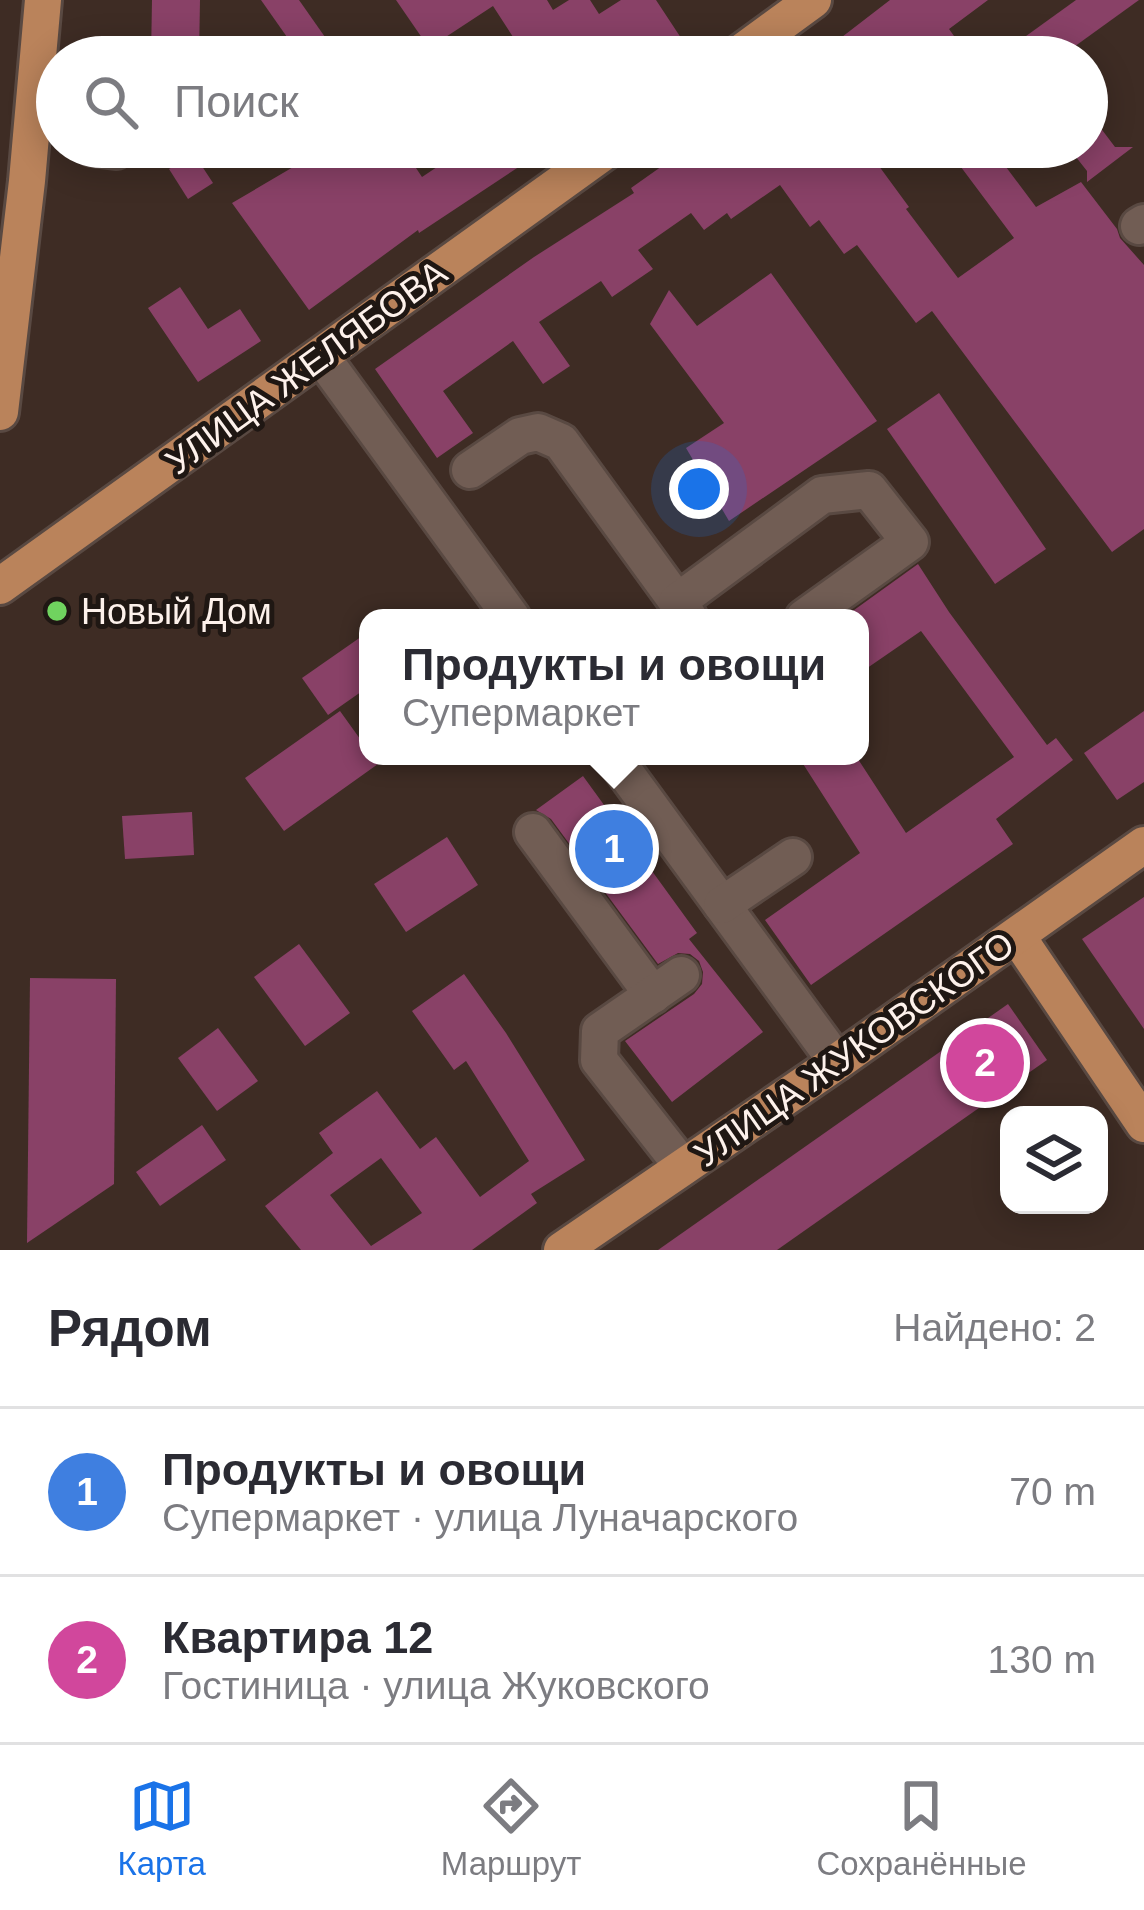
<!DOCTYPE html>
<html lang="ru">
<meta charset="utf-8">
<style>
:root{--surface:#fff;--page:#f2f2f3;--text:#2b2b33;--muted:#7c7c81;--line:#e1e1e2;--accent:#1a73e8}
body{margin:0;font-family:Helvetica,sans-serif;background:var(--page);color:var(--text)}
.controls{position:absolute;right:36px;bottom:36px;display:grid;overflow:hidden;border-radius:24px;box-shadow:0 6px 30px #0003}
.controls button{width:108px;height:108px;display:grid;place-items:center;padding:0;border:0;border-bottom:3px solid var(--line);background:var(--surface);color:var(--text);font:60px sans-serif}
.you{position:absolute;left:699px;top:489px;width:42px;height:42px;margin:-30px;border:9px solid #fff;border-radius:50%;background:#1a73e8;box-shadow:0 0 0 18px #1a73e833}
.badge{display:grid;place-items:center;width:78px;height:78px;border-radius:50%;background:var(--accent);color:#fff;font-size:39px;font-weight:700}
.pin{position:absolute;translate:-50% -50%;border:6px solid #fff;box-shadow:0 3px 12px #0006}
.popup{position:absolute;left:359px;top:609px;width:510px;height:156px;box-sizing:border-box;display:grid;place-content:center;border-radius:24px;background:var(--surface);filter:drop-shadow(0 3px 9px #0005);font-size:39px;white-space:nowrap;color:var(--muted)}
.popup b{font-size:45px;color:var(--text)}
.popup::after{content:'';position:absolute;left:50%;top:100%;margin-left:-24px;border:24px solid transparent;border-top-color:var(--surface)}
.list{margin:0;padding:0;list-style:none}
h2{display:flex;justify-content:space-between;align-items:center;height:156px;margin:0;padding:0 48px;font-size:51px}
h2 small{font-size:39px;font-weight:400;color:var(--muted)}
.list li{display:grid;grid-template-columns:78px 1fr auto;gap:36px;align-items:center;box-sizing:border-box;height:168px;padding:0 48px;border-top:3px solid var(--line)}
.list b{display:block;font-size:45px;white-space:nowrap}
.list p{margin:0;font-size:39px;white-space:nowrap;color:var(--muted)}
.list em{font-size:39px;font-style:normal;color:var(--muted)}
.icon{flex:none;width:66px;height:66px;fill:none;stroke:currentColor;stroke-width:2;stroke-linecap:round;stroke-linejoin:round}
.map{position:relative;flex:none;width:1144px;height:1250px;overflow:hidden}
.search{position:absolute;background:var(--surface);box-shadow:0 6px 30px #0003;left:36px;right:36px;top:36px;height:132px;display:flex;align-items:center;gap:30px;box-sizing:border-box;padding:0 42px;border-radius:66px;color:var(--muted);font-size:45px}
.sheet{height:492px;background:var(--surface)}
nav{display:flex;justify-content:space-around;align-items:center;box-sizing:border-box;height:168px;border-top:3px solid var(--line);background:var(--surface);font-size:33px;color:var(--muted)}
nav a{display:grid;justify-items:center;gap:6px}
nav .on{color:var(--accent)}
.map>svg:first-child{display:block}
.building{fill:#894167;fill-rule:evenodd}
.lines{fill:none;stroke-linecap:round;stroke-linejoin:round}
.minor-casing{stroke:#594942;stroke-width:42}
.major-casing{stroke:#594942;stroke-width:42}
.minor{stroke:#715d54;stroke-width:36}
.major{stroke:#ba835b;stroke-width:36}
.poi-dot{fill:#70d35f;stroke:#1f1713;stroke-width:4.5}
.labels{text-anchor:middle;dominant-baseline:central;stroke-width:10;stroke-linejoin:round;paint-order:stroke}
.street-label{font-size:36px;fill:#fdf1eb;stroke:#1f1713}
.poi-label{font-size:36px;fill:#fdf1eb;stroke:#1f1713;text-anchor:start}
</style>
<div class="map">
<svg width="1144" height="1250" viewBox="0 0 1144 1250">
<rect width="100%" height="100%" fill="#3e2c24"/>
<g class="building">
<polygon points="152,0 200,0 199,57 151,57"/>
<polygon points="261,0 299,0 339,57 301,57"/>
<polygon points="396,0 547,0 553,10 569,0 590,0 599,14 621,0 656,0 685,44 666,57 526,57 493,6 429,48"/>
<polygon points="890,0 988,0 949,29 969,57 816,57"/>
<polygon points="1076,0 1139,0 1060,57 997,57"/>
<polygon points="1087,110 1115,147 1133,147 1087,182 1087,171 1068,147 1087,147"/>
<polygon points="288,147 402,147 422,177 467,147 549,147 419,233 418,230 309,310 232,203 300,163"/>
<polygon points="689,147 865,147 909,207 906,209 958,278 1014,238 946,147 991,147 1036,207 1081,182 1117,229 1120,238 1144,265 1144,529 1112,552 932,311 916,323 857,245 844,254 819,220 810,227 780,185 731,219 727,213 704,230 691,213 638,250 653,269 612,297 601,281 539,322 570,366 543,384 513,341 443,391 473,433 437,458 375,369 534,257 634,193 631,188"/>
<polygon points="194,154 213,183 188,199 169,169"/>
<polygon points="771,273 877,421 729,521 686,448 724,423 650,324 669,290 697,326"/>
<polygon points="180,287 208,329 240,309 261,341 198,382 148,308"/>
<polygon points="939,393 1046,549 995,584 887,429"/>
<polygon points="918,564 949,612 1047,745 1056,738 1073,760 996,819 1013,844 811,985 765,920 860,853 798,756 856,756 906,833 1014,757 921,631 860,673 860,618 843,618"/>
<polygon points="368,632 368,687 328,715 302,678"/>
<polygon points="340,711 368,750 368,756 373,756 378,764 284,831 245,778"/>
<polygon points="1144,711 1144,782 1117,800 1084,753"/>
<polygon points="583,776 697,933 689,939 763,1032 672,1102 625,1041 694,994 702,984 703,972 699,961 690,954 678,953 658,964 551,819 536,810"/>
<polygon points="192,812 194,855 125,859 122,816"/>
<polygon points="447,837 478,885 406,932 374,884"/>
<polygon points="1144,897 1144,1029 1082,939"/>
<polygon points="299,944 350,1013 305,1046 254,977"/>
<path d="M464,974L506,1033L585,1160L531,1194L537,1203L472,1250H301L265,1206L333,1153L319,1133L377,1091L420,1149L436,1137L480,1197L529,1161L466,1061L454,1070L412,1011ZM381,1158L422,1213L371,1246L330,1195Z"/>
<polygon points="30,978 116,979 114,1184 27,1243"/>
<polygon points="1008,1004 1047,1060 777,1250 658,1250"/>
<polygon points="218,1028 258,1081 217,1111 178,1058"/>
<polygon points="202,1125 226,1160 160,1206 136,1172"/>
</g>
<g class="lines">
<defs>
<g id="minor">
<polyline points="92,147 116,150 116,147"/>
<polyline points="1139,226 1144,223"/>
<polyline points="321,356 512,618"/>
<polyline points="470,470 520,436 538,432 561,442 689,618"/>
<polyline points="677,602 822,495 869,490 910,542 804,618"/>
<polyline points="613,756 837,1062"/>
<polyline points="533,832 653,995"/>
<polyline points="722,905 793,857"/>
<polyline points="681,975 600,1031 599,1060 683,1167"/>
</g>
<g id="major">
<polyline points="735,57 813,0"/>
<polyline points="0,412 27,181 43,0"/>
<polyline points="0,586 611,147"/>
<polyline points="1017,936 1144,1124"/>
<polyline points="562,1250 837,1062 1144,845"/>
</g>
</defs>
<use href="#minor" class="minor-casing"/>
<use href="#major" class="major-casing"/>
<use href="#minor" class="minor"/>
<use href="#major" class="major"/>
</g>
<circle class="poi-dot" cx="57" cy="611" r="12"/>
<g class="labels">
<g class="street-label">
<text transform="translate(306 367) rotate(-36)">УЛИЦА ЖЕЛЯБОВА</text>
<text transform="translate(854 1049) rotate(-35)">УЛИЦА ЖУКОВСКОГО</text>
</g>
<g class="poi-label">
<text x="81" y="611">Новый Дом</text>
</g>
</g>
</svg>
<div class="controls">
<button><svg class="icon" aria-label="layers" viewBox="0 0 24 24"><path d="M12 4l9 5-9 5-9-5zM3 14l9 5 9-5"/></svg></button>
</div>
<div class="you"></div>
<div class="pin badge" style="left:614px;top:849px;background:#3f7fe0">1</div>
<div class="popup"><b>Продукты и овощи</b>Супермаркет</div>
<div class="pin badge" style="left:985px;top:1063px;background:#d1479c">2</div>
<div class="search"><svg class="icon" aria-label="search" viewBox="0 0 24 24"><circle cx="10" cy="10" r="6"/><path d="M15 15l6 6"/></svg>Поиск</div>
</div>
<section class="sheet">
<h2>Рядом<small>Найдено: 2</small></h2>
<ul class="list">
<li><span class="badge" style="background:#3f7fe0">1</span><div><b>Продукты и овощи</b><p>Супермаркет · улица Луначарского</p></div><em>70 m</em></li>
<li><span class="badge" style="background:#d1479c">2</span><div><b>Квартира 12</b><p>Гостиница · улица Жуковского</p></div><em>130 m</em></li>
</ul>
</section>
<nav>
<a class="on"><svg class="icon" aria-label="map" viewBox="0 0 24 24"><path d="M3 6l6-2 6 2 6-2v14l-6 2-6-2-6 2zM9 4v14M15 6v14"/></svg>Карта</a>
<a><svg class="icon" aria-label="directions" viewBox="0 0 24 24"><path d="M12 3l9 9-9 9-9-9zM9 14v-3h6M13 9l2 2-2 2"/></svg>Маршрут</a>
<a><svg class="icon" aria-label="saved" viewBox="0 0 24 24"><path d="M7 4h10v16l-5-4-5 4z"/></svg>Сохранённые</a>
</nav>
